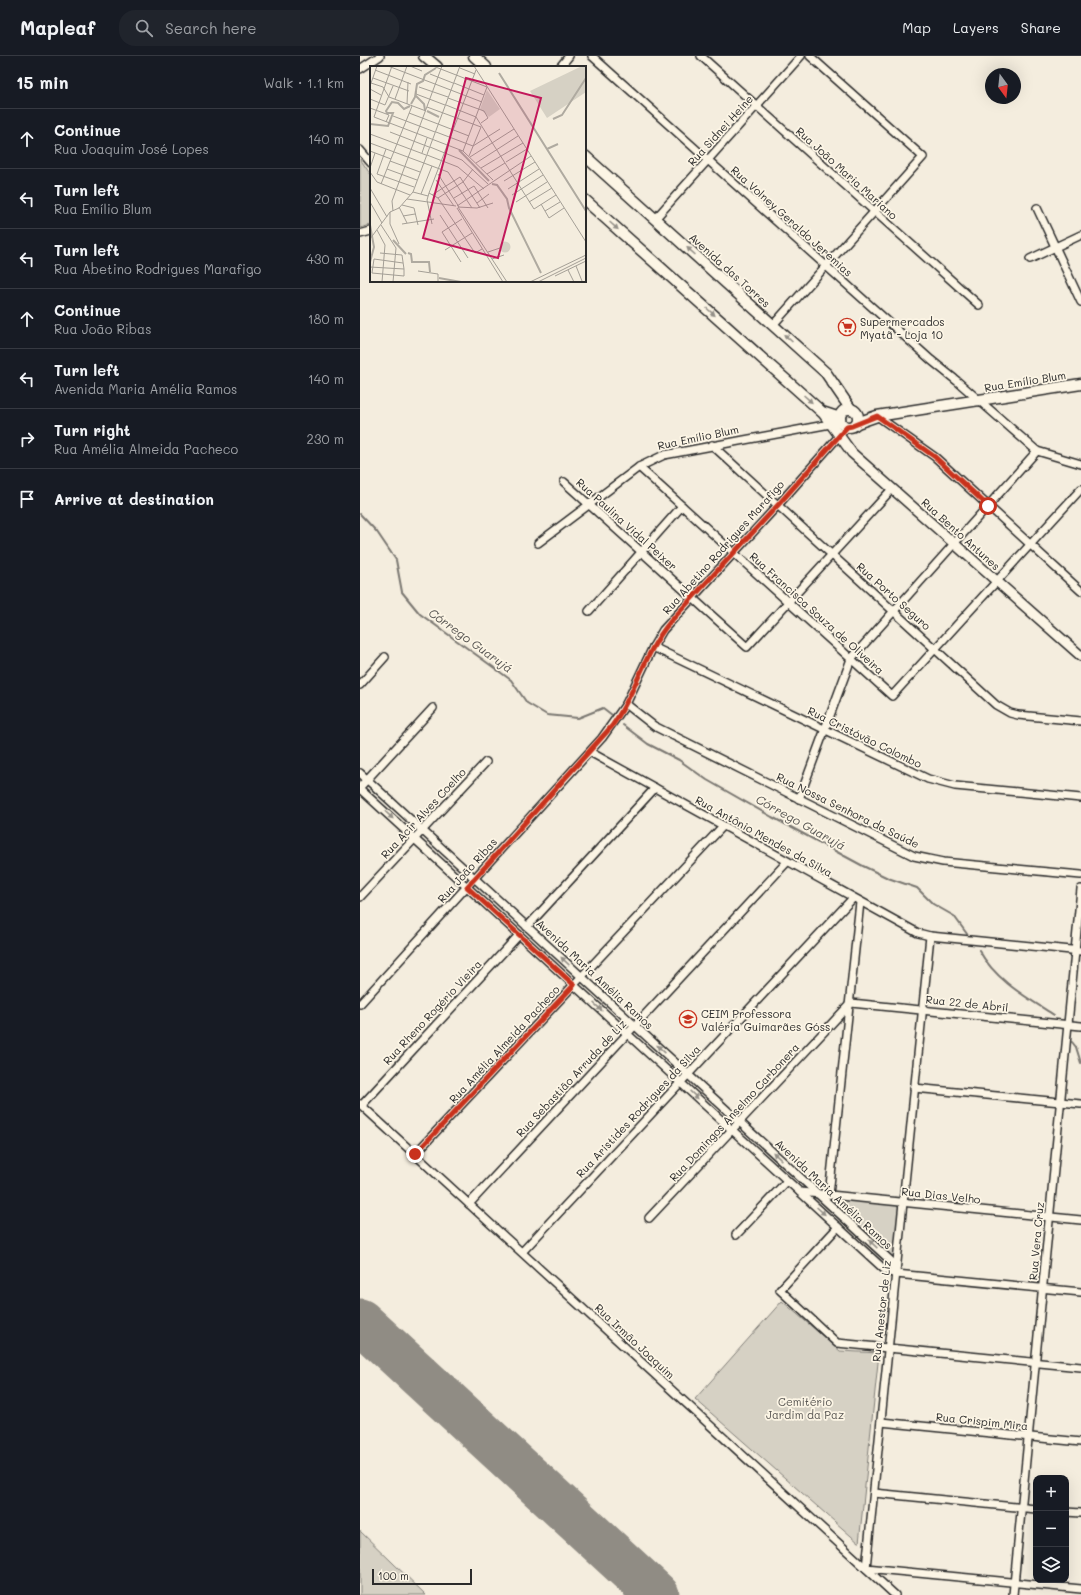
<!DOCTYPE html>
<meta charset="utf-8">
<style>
:root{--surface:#171b24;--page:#20242c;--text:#f1f3f6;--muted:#9ea1a6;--line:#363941}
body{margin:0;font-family:Mali,sans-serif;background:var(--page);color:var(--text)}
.controls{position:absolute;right:12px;bottom:12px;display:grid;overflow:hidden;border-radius:8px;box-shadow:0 4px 16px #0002}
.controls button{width:36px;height:36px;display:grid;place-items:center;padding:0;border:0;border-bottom:1px solid var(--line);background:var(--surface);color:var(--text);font:20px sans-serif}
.compass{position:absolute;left:625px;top:12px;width:36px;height:36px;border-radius:50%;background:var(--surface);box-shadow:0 4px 16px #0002;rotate:165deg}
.scale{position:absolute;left:12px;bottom:10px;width:100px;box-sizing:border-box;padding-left:4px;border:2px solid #2b2b2b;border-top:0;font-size:11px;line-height:14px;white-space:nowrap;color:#2b2b2b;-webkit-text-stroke:3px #fcf5e5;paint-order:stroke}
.stop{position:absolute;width:12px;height:12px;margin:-9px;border:3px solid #c8321e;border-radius:50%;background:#fff}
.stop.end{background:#c8321e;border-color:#fff;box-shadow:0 1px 4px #0008}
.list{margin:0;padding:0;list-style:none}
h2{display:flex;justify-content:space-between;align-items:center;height:52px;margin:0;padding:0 16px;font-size:17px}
h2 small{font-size:13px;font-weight:400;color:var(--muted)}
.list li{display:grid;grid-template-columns:26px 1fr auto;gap:12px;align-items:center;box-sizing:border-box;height:60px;padding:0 16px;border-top:1px solid var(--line)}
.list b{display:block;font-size:15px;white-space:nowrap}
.list p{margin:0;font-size:13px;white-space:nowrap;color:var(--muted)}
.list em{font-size:13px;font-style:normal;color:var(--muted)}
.icon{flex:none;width:22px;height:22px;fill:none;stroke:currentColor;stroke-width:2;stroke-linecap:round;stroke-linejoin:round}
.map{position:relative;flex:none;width:721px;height:1539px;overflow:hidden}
header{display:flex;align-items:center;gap:24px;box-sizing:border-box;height:56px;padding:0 20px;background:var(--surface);border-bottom:1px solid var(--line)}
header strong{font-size:19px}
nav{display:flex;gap:22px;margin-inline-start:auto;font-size:14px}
.search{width:280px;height:36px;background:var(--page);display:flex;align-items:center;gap:10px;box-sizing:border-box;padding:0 14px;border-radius:16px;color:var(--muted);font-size:15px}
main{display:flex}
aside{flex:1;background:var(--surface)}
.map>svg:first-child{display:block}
.green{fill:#d6d1c4;stroke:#807e78}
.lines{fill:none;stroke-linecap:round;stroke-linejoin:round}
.stream{stroke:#7a7771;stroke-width:2}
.runway{stroke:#908c84;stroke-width:45}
.minor-casing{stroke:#2b2b2b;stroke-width:10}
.tertiary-casing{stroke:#2b2b2b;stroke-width:12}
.secondary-casing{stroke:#2b2b2b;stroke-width:13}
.minor{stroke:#fcf5e5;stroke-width:7}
.tertiary{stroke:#fcf5e5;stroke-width:9}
.secondary{stroke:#fcf5e5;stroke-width:10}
.oneway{fill:#949088}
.route{stroke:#c8321e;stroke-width:5}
.labels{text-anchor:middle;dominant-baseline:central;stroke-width:3.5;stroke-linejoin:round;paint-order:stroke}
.street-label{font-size:11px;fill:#2b2b2b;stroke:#fcf5e5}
.poi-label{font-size:11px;fill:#2b2b2b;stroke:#fcf5e5;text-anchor:start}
.park-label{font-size:11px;fill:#565451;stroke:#fcf5e5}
.water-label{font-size:12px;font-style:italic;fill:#595754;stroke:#fcf5e5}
.inset-river{fill:none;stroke:#afaaa0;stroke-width:2}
.inset-road{fill:none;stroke:#a49f96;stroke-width:1}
.view{fill:#c2185b;fill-opacity:0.15;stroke:#c2185b;stroke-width:2}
.inset-edge{fill:none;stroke:#2b2b2b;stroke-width:2}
</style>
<header>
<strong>Mapleaf</strong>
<div class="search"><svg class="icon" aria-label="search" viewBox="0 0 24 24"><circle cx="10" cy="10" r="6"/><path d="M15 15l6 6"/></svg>Search here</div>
<nav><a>Map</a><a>Layers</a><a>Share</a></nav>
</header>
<main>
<aside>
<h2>15 min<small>Walk · 1.1 km</small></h2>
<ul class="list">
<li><svg class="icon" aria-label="ahead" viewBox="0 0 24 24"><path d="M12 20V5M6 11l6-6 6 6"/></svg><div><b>Continue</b><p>Rua Joaquim José Lopes</p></div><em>140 m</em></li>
<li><svg class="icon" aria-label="left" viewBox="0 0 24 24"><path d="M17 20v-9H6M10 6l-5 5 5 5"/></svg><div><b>Turn left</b><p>Rua Emílio Blum</p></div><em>20 m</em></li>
<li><svg class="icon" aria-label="left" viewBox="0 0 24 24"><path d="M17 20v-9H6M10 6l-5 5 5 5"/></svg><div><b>Turn left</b><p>Rua Abetino Rodrigues Marafigo</p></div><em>430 m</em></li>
<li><svg class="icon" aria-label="ahead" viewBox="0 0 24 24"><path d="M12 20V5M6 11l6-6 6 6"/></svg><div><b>Continue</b><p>Rua João Ribas</p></div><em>180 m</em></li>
<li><svg class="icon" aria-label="left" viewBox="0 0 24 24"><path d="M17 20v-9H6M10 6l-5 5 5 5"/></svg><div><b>Turn left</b><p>Avenida Maria Amélia Ramos</p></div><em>140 m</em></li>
<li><svg class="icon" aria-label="right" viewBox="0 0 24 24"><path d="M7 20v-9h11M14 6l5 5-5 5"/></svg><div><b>Turn right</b><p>Rua Amélia Almeida Pacheco</p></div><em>230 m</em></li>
<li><svg class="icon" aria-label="arrive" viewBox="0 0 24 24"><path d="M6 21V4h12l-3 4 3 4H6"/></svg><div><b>Arrive at destination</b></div></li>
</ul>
</aside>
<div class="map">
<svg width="721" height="1539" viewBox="0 0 721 1539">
<rect width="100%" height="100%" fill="#f4edde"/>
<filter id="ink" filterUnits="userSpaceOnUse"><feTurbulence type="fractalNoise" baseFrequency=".025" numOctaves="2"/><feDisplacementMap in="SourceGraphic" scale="8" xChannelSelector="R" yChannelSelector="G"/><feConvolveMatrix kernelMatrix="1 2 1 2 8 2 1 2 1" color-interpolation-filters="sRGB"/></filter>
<g filter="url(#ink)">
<g class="green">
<polygon points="0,103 11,119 11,169 0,172"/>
<polygon points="458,1138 543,1146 536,1218 531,1205"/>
<polygon points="422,1245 480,1295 519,1297 499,1487 335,1343"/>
<polygon points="0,1475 66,1539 0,1539"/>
</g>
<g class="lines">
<g class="stream">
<polyline points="0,458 17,476 36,504 42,536 60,558 151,624 167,647 187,659 218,662 243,652 252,659"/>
<polyline points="263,669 288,688 319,704 347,724 412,761 503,810 528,822 557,832 573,848 594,860 607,878"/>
<path d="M619,894C635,924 666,941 694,959"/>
<polyline points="712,986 716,991 721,1007"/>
</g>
<polyline class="runway" points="0,1265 297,1539"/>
<defs>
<g id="minor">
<polyline points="232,0 571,304 597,325 677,395 721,408"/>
<polyline points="341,0 619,249"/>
<polyline points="200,11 209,0"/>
<polyline points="0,13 20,0"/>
<polyline points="0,94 11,107"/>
<polyline points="677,152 721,246"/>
<polyline points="295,163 441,0"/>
<polyline points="0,178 11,175"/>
<polyline points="670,203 721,179"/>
<polyline points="413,269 563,101 450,0"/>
<polyline points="517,360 575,401 721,535"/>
<polyline points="352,389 636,649 650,657 658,659 721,665"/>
<polyline points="279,411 532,640 721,433"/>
<polyline points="204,426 387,591 532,433"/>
<polyline points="178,487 279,411 304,399 481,366"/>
<polyline points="229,555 322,450"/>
<polyline points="293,591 568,723 595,730 721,742"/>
<polyline points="0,629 25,601"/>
<polyline points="266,648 294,670 554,800 583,806 721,819"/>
<polyline points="230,696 558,877 570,880 721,895"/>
<polyline points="0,717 531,1205 535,1216"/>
<polyline points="0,731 73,652"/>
<polyline points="0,733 526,1215 536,1218 721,1236"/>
<polyline points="439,743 491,603 677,395"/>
<polyline points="0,841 126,706"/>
<polyline points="167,871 295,732"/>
<polyline points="570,880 506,1512 721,1533"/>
<polyline points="0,948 242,682 266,648 293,591 303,574 418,449 487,371"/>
<polyline points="554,1032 721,1048"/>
<polyline points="0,1048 535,1539"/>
<polyline points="2,1049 159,879"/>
<polyline points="55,1098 363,770"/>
<polyline points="440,1136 721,1164"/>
<polyline points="469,1139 500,846"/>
<polyline points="109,1148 427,806"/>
<polyline points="289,1162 491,947 721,970"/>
<polyline points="478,1171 420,1234 477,1287 721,1311"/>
<polyline points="376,1179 427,1125"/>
<polyline points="162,1196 493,842"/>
<polyline points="521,1366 721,1386"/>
<polyline points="514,1437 676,1453"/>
<polyline points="706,1456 721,1457"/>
<polyline points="653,1539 721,833"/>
</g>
<polyline id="tertiary" points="462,356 492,397 721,600"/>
<g id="secondary">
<polyline points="64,0 77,11"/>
<polyline points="114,0 126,11"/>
<polyline points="225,100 466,317 490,352"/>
<polyline points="225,144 462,356 480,362"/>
<circle cx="489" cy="362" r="9"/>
<polyline points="497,367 517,360 721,328"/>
</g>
</defs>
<use href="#minor" class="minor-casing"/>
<use href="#tertiary" class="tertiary-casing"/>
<use href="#secondary" class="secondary-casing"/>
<use href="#minor" class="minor"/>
<use href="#tertiary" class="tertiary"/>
<use href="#secondary" class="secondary"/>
</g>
<defs><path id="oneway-solid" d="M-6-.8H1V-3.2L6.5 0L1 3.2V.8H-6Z"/></defs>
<g class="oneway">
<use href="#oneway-solid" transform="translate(254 170) rotate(42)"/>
<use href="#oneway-solid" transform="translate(331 195) rotate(-138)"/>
<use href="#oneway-solid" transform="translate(351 256) rotate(42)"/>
<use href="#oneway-solid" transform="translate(428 282) rotate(-138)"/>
<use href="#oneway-solid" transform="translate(448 343) rotate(42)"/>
<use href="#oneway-solid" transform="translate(29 759) rotate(43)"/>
<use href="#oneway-solid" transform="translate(205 905) rotate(-137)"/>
<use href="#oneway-solid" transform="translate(238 951) rotate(43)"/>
<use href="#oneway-solid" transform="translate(301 993) rotate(-137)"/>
<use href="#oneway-solid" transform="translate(334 1039) rotate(43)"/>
<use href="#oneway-solid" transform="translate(417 1100) rotate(-137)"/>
<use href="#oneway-solid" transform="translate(461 1155) rotate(42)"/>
<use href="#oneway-solid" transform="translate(513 1188) rotate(-137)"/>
</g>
</g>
<g class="lines" filter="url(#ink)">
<path class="route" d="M55,1098L214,929L107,831L252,670C276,637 284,597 310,566L418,449L487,371L492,370L517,360L575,401L628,450"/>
</g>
<defs>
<symbol id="supermarket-ring" viewBox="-11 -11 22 22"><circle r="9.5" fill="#fcf5e5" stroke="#c8321e" stroke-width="1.5"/><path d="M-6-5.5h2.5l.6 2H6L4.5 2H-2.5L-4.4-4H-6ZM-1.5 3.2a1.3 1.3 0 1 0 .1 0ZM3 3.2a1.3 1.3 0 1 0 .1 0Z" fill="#c8321e"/></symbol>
<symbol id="school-ring" viewBox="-11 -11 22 22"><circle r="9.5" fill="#fcf5e5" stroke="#c8321e" stroke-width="1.5"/><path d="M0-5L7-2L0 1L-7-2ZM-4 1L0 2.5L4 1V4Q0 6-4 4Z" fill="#c8321e"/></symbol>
</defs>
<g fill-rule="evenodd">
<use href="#supermarket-ring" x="477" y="261" width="20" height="20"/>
<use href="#school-ring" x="318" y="953" width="20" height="20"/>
</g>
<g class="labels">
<g class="street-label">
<text transform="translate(360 74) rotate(-48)">Rua Sidnei Heine</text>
<text transform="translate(487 117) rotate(42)">Rua João Maria Mariano</text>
<text transform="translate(432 165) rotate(42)">Rua Volney Geraldo Jeremias</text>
<text transform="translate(370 214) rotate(42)">Avenida das Torres</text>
<text transform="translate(665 325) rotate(-9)">Rua Emílio Blum</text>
<text transform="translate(338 381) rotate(-12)">Rua Emílio Blum</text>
<text transform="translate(267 468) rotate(42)">Rua Paulina Vidal Peixer</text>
<text transform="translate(601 478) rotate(42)">Rua Bento Antunes</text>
<text transform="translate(363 491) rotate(-48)">Rua Abetino Rodrigues Marafigo</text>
<text transform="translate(534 540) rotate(42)">Rua Porto Seguro</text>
<text transform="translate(457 557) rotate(42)">Rua Francisca Souza de Oliveira</text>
<text transform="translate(505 681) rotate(26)">Rua Cristóvão Colombo</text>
<text transform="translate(488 754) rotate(26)">Rua Nossa Senhora da Saúde</text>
<text transform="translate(63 757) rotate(-47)">Rua Acir Alves Coelho</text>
<text transform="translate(404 780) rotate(29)">Rua Antônio Mendes da Silva</text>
<text transform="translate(107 814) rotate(-48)">Rua João Ribas</text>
<text transform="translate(235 918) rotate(43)">Avenida Maria Amélia Ramos</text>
<text transform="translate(607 947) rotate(6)">Rua 22 de Abril</text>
<text transform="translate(72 956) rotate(-47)">Rua Rheno Rogério Vieira</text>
<text transform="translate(144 988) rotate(-47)">Rua Amélia Almeida Pacheco</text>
<text transform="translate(211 1022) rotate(-47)">Rua Sebastião Arruda de Liz</text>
<text transform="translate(278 1055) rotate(-47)">Rua Aristides Rodrigues da Silva</text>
<text transform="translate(374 1056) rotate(-47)">Rua Domingos Anselmo Carbonera</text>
<text transform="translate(474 1138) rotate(43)">Avenida Maria Amélia Ramos</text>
<text transform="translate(581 1139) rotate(6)">Rua Dias Velho</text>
<text transform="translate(676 1185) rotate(-85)">Rua Vera Cruz</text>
<text transform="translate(521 1255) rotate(-84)">Rua Anestor de Liz</text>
<text transform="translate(275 1285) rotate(43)">Rua Irmão Joaquim</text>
<text transform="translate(622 1365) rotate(6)">Rua Crispim Mira</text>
</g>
<g class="poi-label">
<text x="500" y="265">Supermercados<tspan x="500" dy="13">Myatã - Loja 10</tspan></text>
<text x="341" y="957">CEIM Professora<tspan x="341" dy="13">Valéria Guimarães Góss</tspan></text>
</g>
<g class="park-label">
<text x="445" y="1345">Cemitério<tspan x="445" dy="13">Jardim da Paz</tspan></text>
</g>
<g class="water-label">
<text transform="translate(111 584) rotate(36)">Córrego Guarujá</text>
<text transform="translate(441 766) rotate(29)">Córrego Guarujá</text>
</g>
</g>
<g transform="translate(10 10)">
<rect width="216" height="216" fill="#f4edde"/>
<path d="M212,0H216V26L177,52L160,25ZM117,24L130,43L119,51L110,43ZM129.5 181a5.5 5.5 0 1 1 11 0a5.5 5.5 0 1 1-11 0Z" fill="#d6d1c4"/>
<path class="inset-river" d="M129,7L216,145M45,29L54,38L55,44M41,38L45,31L47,18L53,15L55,9L66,2M57,45L69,51M183,53L192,49L216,12M0,58L18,60L23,47H17L16,45L22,36L28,37L34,43L40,40M177,83L188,78M89,84L119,115M122,118L127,119L137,133L139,142L171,207M0,159L4,181L0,196M23,174L36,188M38,187L41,188L42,196H59L60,206M69,212L91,216"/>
<path class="inset-road" d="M18,0L112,36M22,0L4,51L93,85L123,114M40,0L52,5M63,0L117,21L93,85M104,0L216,176M90,2L105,8M5,4L41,18M60,8L83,17M3,12L39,25M1,17L13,21L19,31L56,45M84,17L114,29M0,20L7,0M49,21L78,31M0,23L11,29M46,25V28L75,39M78,32L114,45L118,52L111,57M0,33L15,39L23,20M25,33L37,0M37,38L38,16M76,39L106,51M57,41L111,61M0,42L19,49L16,56M39,47L68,58M23,50L65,66M106,51L164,143L186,129M68,58L99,70M20,66L59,81M66,66L103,80L130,63M0,68L56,89M0,77L78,106L102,142M60,81L92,94L118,118M16,83L7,108L44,121M0,85L21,93M52,87L57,72M57,89L88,101L114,123M99,90L111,61M100,91L144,63M20,95L50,106M136,96L157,83M106,97L148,70M0,102L5,87M111,102L153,77M17,103L47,114M0,106L7,116L40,129M68,108L89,141M117,108L135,97M66,114L84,140M134,115L165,96M11,118L42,40M0,122L17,151M138,123L169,103M43,126L58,130M59,127L68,132L105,187L112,183M51,128L62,100M62,129L90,111L110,142M142,129L173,109M68,132L93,116L103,103M84,132L104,120L118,142M37,133L86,140M0,136L12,157M146,136L177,116M159,136L182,122M107,137L119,128M171,138L179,152L194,142M32,139L44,142L48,159M87,140L161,90M29,141L37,157M88,141L107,142L123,137M88,141L137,216M87,142L133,216M23,145L22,135L72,0M175,145L190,136M20,146V158L29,178M70,149L98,192M33,150L45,148M32,158L64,153M62,158L57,134L59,127L106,4M11,159L26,182L23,216M7,164L15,179L12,216M0,173L20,146L29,142L43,126L90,0M75,184L102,167M118,186L130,182M10,187L32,189L34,203V210L2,207L4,193L33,197M122,193L134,189M91,196L72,166L92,153M206,200L212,215M0,201L34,203M198,204L204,216M48,205L68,208V216M185,210L216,195M0,216H14M160,216L216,189M168,216L216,192"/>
<path class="view" d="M96,12L171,32L128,192L53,172Z"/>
<rect width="216" height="216" class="inset-edge"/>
</g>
</svg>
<div class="controls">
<button>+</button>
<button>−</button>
<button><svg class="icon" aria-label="layers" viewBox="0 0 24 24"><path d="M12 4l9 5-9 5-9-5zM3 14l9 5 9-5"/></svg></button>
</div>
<svg class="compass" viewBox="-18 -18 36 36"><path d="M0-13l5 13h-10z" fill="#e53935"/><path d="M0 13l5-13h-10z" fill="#9ea1a6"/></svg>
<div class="scale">100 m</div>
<div class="stop" style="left:628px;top:450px"></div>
<div class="stop end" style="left:55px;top:1098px"></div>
</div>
</main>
